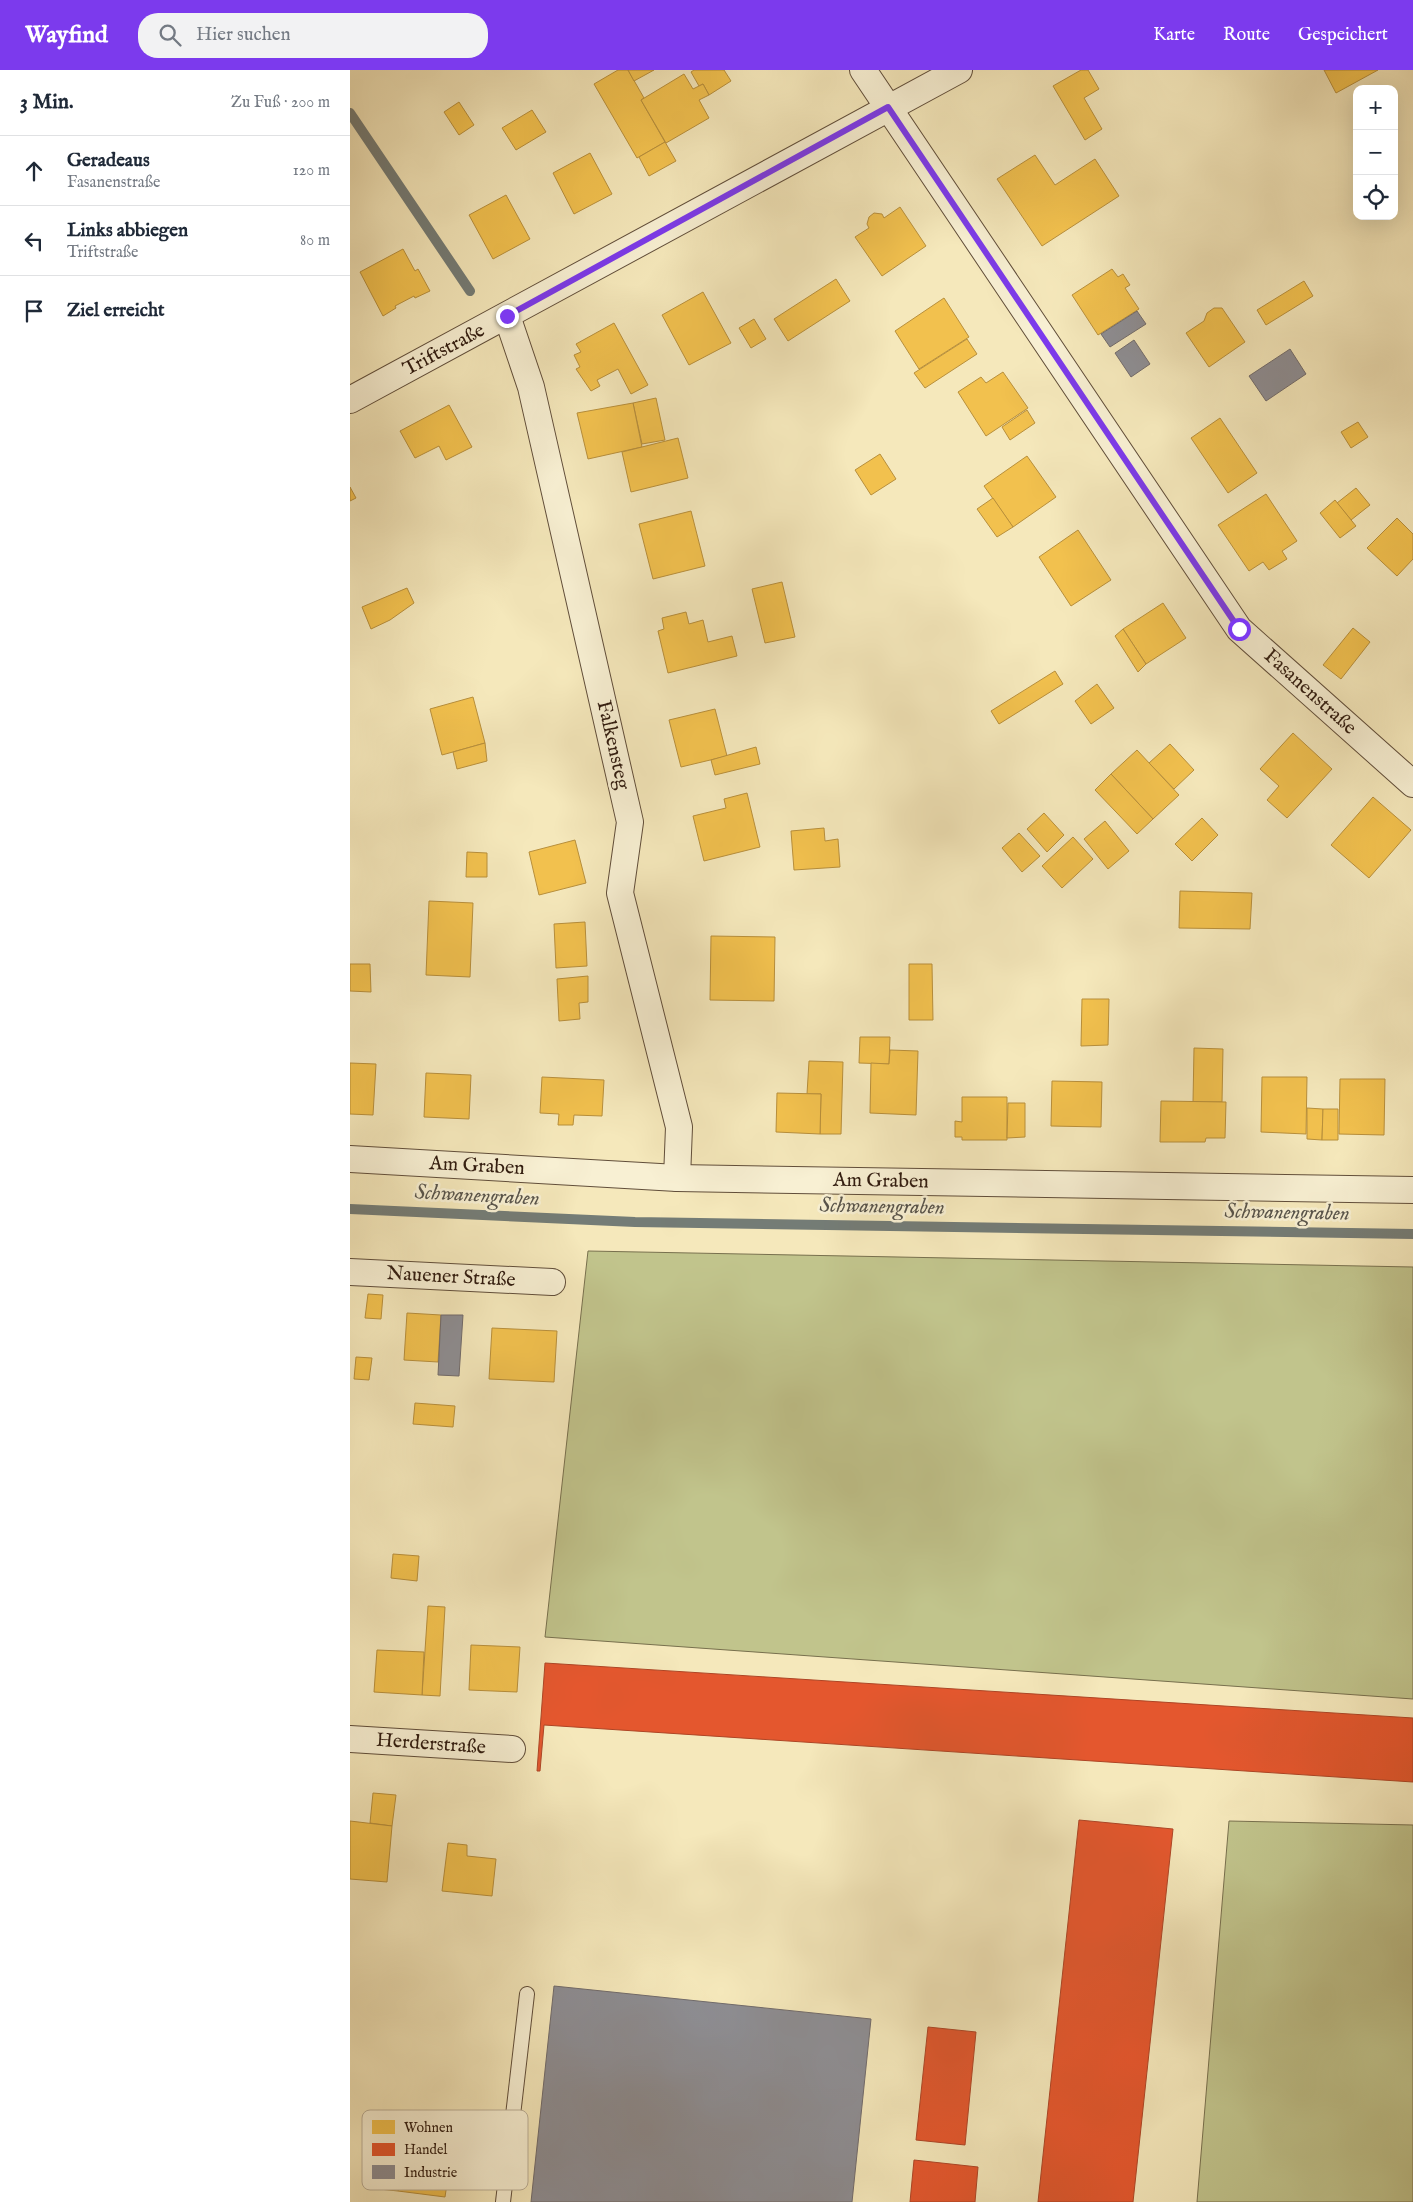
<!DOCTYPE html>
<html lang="de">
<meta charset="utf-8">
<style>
:root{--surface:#fff;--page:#f2f2f3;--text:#1f2937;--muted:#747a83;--line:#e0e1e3;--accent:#7c3aed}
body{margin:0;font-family:"IM FELL English",serif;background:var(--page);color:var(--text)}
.controls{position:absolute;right:15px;top:15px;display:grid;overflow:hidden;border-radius:10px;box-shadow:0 5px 20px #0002}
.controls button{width:45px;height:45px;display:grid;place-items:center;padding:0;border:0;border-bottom:1px solid var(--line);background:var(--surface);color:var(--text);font:25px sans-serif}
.stop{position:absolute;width:15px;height:15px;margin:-11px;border:4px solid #7c3aed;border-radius:50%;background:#fff}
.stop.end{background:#7c3aed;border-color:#fff;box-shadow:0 1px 5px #0008}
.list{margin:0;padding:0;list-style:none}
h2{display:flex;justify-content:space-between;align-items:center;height:65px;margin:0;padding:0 20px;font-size:21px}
h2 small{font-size:16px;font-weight:400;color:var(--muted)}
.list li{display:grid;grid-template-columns:32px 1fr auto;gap:15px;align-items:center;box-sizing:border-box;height:70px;padding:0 20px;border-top:1px solid var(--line)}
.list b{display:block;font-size:19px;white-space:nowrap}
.list p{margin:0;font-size:16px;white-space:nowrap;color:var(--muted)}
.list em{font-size:16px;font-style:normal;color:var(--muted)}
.icon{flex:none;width:28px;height:28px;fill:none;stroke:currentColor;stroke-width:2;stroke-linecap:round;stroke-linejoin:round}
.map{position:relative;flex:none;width:1063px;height:2132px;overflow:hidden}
header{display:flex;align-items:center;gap:30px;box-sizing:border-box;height:70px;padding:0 25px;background:var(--accent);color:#fff}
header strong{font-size:24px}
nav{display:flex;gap:28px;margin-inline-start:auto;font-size:18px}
.search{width:350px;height:45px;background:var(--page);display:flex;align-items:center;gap:12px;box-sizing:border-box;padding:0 18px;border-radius:20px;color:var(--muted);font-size:19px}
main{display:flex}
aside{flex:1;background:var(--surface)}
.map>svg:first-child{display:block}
.green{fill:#c1c48c;stroke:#78704e}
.homes{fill:#f2c14e;stroke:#b88f3b}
.shops{fill:#e4572e;stroke:#ae4525}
.industry{fill:#8d8d92;stroke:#716b6b}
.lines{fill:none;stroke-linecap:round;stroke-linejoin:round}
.stream{stroke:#747c76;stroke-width:10}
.lane-casing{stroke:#614e3a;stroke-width:16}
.street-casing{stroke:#614e3a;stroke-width:28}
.lane{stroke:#f8f0d3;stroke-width:14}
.street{stroke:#f8f0d3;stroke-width:26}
.route{stroke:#7c3aed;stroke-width:6}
.labels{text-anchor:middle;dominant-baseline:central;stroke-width:5;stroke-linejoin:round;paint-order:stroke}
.street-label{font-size:20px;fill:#301b0f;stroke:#f8f0d3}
.water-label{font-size:21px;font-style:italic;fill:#58544b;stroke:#f8f0d3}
.key{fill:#f8f0d3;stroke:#bcb098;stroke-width:1}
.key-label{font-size:14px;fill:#301b0f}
</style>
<header>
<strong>Wayfind</strong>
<div class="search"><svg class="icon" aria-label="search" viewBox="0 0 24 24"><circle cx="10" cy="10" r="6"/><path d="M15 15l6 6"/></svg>Hier suchen</div>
<nav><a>Karte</a><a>Route</a><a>Gespeichert</a></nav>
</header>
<main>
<aside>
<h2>3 Min.<small>Zu Fuß · 200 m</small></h2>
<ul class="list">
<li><svg class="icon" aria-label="ahead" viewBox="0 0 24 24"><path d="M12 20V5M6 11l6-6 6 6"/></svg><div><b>Geradeaus</b><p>Fasanenstraße</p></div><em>120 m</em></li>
<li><svg class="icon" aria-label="left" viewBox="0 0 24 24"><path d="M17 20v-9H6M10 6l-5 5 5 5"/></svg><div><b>Links abbiegen</b><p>Triftstraße</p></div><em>80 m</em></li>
<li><svg class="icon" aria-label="arrive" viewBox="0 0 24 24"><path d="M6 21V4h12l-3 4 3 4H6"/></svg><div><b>Ziel erreicht</b></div></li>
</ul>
</aside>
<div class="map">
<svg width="1063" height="2132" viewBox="0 0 1063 2132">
<rect width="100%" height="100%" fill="#f5e8bb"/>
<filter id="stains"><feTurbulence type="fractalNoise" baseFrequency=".004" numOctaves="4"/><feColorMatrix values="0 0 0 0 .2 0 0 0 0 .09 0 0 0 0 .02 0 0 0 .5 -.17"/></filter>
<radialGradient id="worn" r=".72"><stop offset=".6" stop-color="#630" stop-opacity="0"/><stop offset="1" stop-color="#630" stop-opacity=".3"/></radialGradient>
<g class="green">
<polygon points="238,1181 1063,1197 1063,1629 195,1567"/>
<polygon points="879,1751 1063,1755 1063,2132 847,2132"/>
</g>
<g class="homes">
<polygon points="268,0 278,0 294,28 291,30 315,72 287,88 244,14"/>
<polygon points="278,0 304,0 284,11"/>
<polygon points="344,0 374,0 381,11 359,25 353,14 349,16 341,2"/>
<polygon points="731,0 738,0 749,19 734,28 752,59 735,70 703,16"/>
<polygon points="974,0 1028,0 986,23"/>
<polygon points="334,4 343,19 353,14 359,25 349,30 359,48 316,73 291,30"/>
<polygon points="109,32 124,55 109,65 94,42"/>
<polygon points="182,40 196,62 166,80 152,58"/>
<polygon points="315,72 326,91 299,106 289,87"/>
<polygon points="240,83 262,124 224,144 203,103"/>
<polygon points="685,85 705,115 745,89 769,126 692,176 647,109"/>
<polygon points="156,125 180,169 143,189 119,145"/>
<polygon points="550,137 576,176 532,206 505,167 519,158 517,154 519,147 524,143 532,144 534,148"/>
<polygon points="53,179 65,201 68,199 80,221 65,228 64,226 45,236 46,238 33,246 10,202"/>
<polygon points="762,199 768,207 773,204 780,215 775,218 789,239 748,265 722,225"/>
<polygon points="486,209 500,231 438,271 424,249"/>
<polygon points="954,211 963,226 916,255 907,240"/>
<polygon points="353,222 381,273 339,295 312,245"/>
<polygon points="594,228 619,267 569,299 545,261"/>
<polygon points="864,238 872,238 895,272 859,297 836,263 854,251 857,243"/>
<polygon points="404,249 416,269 401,278 389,258"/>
<polygon points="264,253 298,315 281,324 268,299 247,310 250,316 241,321 226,299 230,297 224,285 231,282 226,274"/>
<polygon points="617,269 627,284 575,318 564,303"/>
<polygon points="653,302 678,338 636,366 608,322 631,307 636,313"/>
<polygon points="306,328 315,370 292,374 283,333"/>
<polygon points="283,333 292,377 238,389 227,343"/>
<polygon points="99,335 122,377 96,390 89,376 65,388 50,361"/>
<polygon points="677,340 685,353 660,370 652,357"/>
<polygon points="870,348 907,403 878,423 841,368"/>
<polygon points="1008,352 1018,367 1001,378 991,362"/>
<polygon points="328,368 338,408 281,422 272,382"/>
<polygon points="530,384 546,409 521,425 505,400"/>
<polygon points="677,386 706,427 663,457 634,416"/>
<polygon points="0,417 6,428 0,431"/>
<polygon points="1006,418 1020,435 1001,450 987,433"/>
<polygon points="916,424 947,471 932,481 937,489 919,500 913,492 899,501 868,455"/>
<polygon points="643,428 663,457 647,467 627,439"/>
<polygon points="985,430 1006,456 990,468 970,443"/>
<polygon points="341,441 355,496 303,509 289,454"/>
<polygon points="1047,448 1063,464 1063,489 1047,506 1017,478"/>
<polygon points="728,460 761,510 721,536 689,487"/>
<polygon points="432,512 445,567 415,573 402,519"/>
<polygon points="57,518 64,533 40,550 21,559 12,537"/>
<polygon points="813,533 836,568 796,594 773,559"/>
<polygon points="336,542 339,554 353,550 358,572 382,566 387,586 318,603 308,561 314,559 312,548"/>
<polygon points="1003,558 1020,572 991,609 973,595"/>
<polygon points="773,559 796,594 788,602 765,566"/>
<polygon points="705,601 713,614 649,654 641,641"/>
<polygon points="747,614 764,638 741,654 725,631"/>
<polygon points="123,627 135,673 92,685 80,639"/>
<polygon points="365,639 377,686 331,697 319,650"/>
<polygon points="943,663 982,699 937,748 917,730 929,716 910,699"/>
<polygon points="135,673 137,691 107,699 103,682"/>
<polygon points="820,674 844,700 824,719 799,693"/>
<polygon points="406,677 410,694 365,705 361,690"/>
<polygon points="787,680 829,725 803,749 761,704"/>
<polygon points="761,704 803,749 787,764 745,720"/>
<polygon points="397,723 410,777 354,791 343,746 376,738 374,729"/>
<polygon points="1023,727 1061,760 1019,808 981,775"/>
<polygon points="694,743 714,765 697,782 677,759"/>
<polygon points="852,748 868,765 842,791 825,774"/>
<polygon points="755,751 779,781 758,799 734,769"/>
<polygon points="474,758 475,771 488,769 490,797 444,800 441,761"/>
<polygon points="669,763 690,786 672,802 652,778"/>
<polygon points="723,767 743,789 712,818 692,796"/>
<polygon points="225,770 236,813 189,825 179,782"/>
<polygon points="117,782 137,783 137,807 116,807"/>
<polygon points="830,821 902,823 900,859 829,858"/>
<polygon points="79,831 123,833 120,907 76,905"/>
<polygon points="235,852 237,896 206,898 204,854"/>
<polygon points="361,866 425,867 424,931 360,930"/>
<polygon points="0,894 20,894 21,922 0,921"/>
<polygon points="559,894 582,894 583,950 559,950"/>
<polygon points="238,906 238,932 229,933 230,949 209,951 207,909"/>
<polygon points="732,929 759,929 758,975 731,976"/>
<polygon points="510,967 540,967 539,994 509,993"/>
<polygon points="844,978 873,979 872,1032 843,1032"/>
<polygon points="540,980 568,981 566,1045 520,1043 521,993 539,994"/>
<polygon points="459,991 493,992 491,1064 470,1064 471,1024 457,1024"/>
<polygon points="0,993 26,994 23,1045 0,1044"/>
<polygon points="76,1003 121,1005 119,1049 74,1047"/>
<polygon points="192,1007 254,1010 252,1046 224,1045 223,1055 208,1055 209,1044 190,1043"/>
<polygon points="912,1007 957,1007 956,1064 911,1062"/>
<polygon points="990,1009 1035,1009 1034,1065 989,1064"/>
<polygon points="702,1011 752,1012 751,1057 701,1056"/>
<polygon points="427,1023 471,1024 470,1064 426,1062"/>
<polygon points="612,1027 657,1027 657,1070 612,1070 612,1067 605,1067 605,1051 612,1052"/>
<polygon points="811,1031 876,1032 875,1068 856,1068 855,1072 810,1072"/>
<polygon points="658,1033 675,1033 675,1067 657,1068"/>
<polygon points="957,1038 973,1039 972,1070 957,1069"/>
<polygon points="973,1039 988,1039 988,1070 972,1070"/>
<polygon points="18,1224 33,1225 31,1249 15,1248"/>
<polygon points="57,1243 91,1245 88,1292 54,1290"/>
<polygon points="142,1258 207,1261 204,1312 139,1309"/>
<polygon points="6,1287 22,1288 19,1310 4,1309"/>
<polygon points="65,1333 105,1336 103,1357 63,1354"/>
<polygon points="43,1484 69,1486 67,1511 41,1508"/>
<polygon points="78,1536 95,1537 90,1626 72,1625"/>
<polygon points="121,1575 170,1577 167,1622 119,1620"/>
<polygon points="27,1580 74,1582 72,1625 24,1622"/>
<polygon points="23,1723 46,1725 42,1756 20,1753"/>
<polygon points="0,1751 42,1756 37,1812 0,1809"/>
<polygon points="98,1773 117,1775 117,1786 146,1789 142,1826 92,1821"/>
<polygon points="88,2071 99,2072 105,2080 104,2091 100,2094 95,2127 48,2121 54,2074 80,2077"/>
<polygon points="24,2082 52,2085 48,2121 20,2118"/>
</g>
<g class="shops">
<polygon points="195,1593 1063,1648 1063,1712 194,1655 190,1701 187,1701"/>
<polygon points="729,1750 823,1759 783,2132 688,2132"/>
<polygon points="578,1957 626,1962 615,2075 566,2070"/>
<polygon points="564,2090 628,2097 625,2132 560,2132"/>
</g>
<g class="industry">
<polygon points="787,241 796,254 760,277 751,264"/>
<polygon points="784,270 800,294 781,307 765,283"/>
<polygon points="940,279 956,304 916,331 899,306"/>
<polygon points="91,1245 113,1245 109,1306 88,1305"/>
<polygon points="204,1916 521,1949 502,2132 181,2132"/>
</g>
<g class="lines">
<g class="stream">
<polyline points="0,43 120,221"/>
<polyline points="0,1139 285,1152 1063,1164"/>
</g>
<defs>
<polyline id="lane" points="153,2132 177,1924"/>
<g id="street">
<polyline points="513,0 889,559 1063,714"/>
<polyline points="157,246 181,317 280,752 270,823 329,1057 327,1108"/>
<polyline points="0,330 609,0"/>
<polyline points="0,1089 327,1108 1063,1120"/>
<polyline points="0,1202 202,1212"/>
<polyline points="0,1669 162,1679"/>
</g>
</defs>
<use href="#lane" class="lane-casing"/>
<use href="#street" class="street-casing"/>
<use href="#lane" class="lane"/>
<use href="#street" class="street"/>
</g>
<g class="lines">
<polyline class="route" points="157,246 538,37 889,559"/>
</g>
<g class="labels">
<g class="street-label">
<text transform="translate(94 280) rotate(-28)">Triftstraße</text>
<text transform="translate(960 622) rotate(42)">Fasanenstraße</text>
<text transform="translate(263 675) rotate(77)">Falkensteg</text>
<text transform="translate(127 1096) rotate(3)">Am Graben</text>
<text transform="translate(531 1111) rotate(1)">Am Graben</text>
<text transform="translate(101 1207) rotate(3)">Nauener Straße</text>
<text transform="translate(81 1674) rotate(4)">Herderstraße</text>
</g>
<g class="water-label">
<text transform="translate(127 1126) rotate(3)">Schwanengraben</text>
<text transform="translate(532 1137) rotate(1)">Schwanengraben</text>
<text transform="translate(937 1143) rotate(1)">Schwanengraben</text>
</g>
</g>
<rect x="12" y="2040" width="166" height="80" rx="8" class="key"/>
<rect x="22" y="2050" width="23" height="14" fill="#f2c14e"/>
<rect x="22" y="2073" width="23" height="13" fill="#e4572e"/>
<rect x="22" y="2095" width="23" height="14" fill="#8d8d92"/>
<g class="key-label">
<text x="54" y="2062">Wohnen</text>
<text x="54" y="2084">Handel</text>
<text x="54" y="2107">Industrie</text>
</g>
<rect width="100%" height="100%" filter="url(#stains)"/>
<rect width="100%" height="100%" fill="url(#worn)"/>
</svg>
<div class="controls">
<button>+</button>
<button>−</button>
<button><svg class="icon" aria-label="locate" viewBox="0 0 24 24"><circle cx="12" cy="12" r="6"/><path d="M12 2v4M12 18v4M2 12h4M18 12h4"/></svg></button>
</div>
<div class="stop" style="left:889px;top:559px"></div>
<div class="stop end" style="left:157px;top:246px"></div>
</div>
</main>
